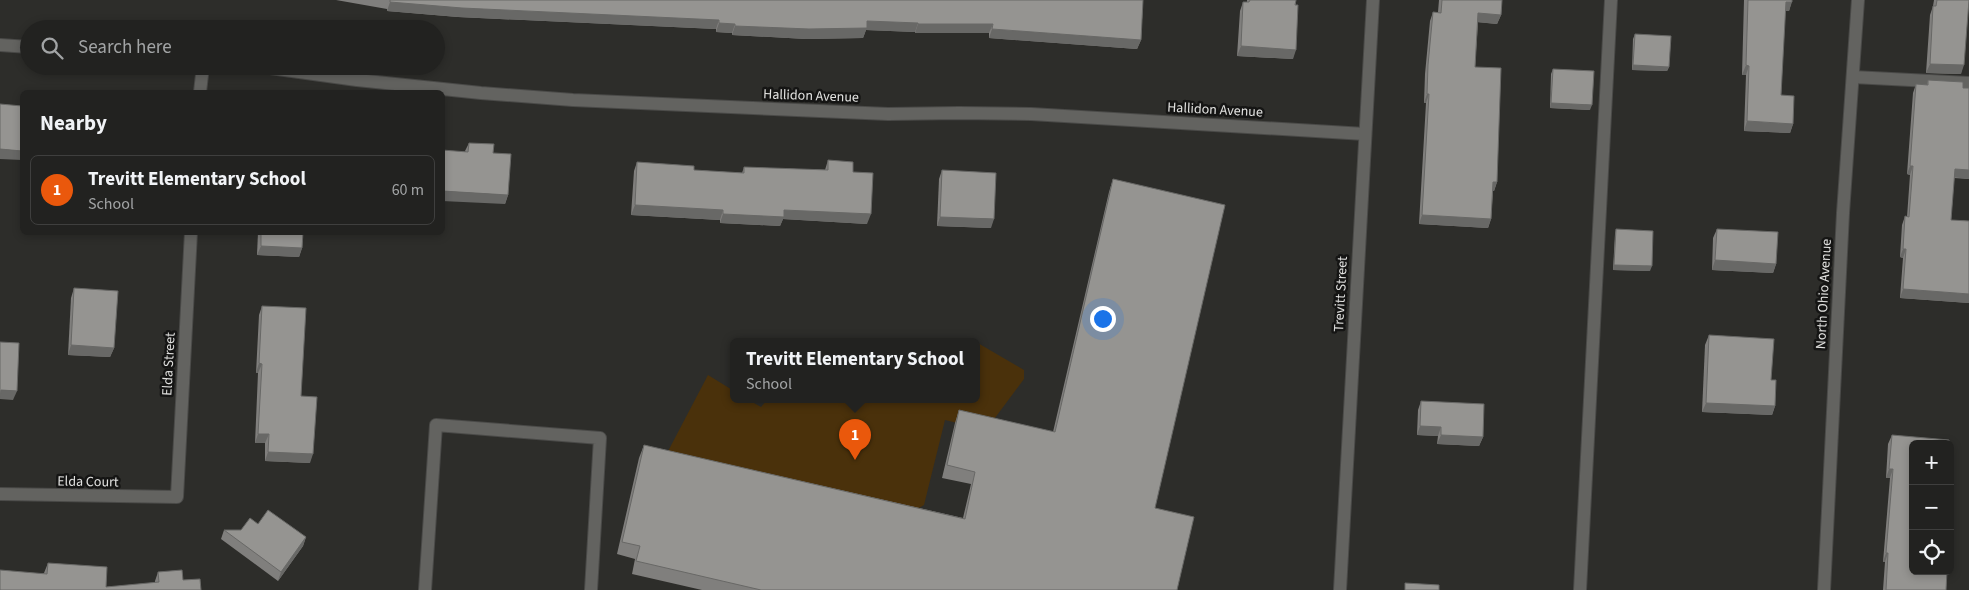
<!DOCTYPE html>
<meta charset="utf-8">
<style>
:root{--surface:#222220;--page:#2e2f2d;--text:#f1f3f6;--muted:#a2a4a5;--line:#3f3f3e;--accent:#ea580c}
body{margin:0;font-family:"Source Sans 3",sans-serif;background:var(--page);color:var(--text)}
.controls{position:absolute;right:15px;bottom:15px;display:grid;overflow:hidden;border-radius:8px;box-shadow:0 2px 8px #0003}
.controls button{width:45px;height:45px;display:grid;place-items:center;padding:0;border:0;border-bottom:1px solid var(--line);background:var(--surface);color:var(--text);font:25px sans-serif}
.you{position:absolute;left:1102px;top:318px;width:18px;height:18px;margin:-12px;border:4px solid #fff;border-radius:50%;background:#1a73e8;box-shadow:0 0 0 8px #1a73e833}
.badge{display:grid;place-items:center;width:32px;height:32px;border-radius:50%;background:var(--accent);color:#fff;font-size:16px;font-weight:700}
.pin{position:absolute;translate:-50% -41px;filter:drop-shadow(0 1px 2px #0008)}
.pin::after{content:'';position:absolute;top:26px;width:18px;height:15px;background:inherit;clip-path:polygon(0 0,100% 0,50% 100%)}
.popup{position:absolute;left:730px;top:338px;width:250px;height:65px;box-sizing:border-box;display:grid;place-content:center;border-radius:8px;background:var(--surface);filter:drop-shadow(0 1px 4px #0005);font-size:16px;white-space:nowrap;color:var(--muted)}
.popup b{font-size:19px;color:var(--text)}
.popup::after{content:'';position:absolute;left:50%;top:100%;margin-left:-10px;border:10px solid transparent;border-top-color:var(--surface)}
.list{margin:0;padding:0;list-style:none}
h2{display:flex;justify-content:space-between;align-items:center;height:65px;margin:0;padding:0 20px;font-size:21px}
h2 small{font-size:16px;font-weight:400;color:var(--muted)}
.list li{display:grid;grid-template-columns:32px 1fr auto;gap:15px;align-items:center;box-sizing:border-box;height:70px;margin:0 10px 10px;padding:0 10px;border:1px solid var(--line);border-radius:8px}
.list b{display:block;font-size:19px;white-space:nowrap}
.list p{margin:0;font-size:16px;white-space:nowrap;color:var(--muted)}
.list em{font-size:16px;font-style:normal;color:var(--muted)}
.icon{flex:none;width:28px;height:28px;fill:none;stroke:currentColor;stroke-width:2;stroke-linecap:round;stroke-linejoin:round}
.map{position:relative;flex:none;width:1969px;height:590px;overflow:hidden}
.search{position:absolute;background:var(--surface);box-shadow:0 2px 8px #0003;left:20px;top:20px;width:425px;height:55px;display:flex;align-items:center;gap:12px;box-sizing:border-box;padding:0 18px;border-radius:28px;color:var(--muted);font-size:19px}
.panel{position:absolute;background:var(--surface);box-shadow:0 2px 8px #0003;left:20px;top:90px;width:425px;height:145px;border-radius:8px}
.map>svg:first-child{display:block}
.green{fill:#4a310b}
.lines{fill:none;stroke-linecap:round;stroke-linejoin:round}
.minor-casing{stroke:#4a4a48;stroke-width:14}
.minor{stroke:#636360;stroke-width:12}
.wall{fill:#807f7d}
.shaded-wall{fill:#686866}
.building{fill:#959491;stroke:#686866}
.labels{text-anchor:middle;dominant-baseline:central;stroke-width:5;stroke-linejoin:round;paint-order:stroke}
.street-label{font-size:14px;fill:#e2e2e0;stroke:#151514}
</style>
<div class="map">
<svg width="1969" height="590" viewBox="0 0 1969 590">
<rect width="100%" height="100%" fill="#2d2d2a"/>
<polygon class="green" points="976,342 1024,370 1024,379 986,430 945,420 924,505 914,511 666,455 708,375 734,391 734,399 747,399 761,407 768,399 976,399"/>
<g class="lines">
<defs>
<g id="minor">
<polyline points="0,45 29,47"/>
<polyline points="256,66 357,80 481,93 573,100 888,114 959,113 1031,114 1365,134"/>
<polyline points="1853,77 1969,83"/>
<polyline points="200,92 203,66"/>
<polyline points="0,494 177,497 191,232"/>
<polyline points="425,590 436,425 600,438 591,590"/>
<polyline points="1340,590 1373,0"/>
<polyline points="1580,590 1611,0"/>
<polyline points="1824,590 1843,213 1858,0"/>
</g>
</defs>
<use href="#minor" class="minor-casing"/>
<use href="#minor" class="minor"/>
</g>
<g class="wall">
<polygon points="336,0 1143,0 1141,40 1137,49 989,38 989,33 915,33 915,32 866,30 863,38 806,39 732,35 732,33 716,32 716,29 458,17 387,11 387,9"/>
<polygon points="1247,0 1296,0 1293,59 1237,56 1240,11 1243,2 1247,2"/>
<polygon points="1439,0 1502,0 1501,15 1497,24 1478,22 1475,67 1497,182 1494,191 1493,191 1491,219 1488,228 1419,224 1426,103 1424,103 1425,74 1430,21 1433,12 1438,12"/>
<polygon points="1744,0 1792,0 1789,11 1785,11 1781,95 1793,124 1790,133 1744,131 1746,75 1742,75"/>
<polygon points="1934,0 1969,0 1961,74 1926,73 1930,15 1933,6"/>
<polygon points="1635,34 1669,67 1667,71 1632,70 1633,39"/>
<polygon points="1553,69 1590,110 1550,108 1551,74"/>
<polygon points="1928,80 1963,88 1969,88 1969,179 1954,178 1951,220 1969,221 1969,303 1900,298 1903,258 1900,257 1902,225 1905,216 1907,217 1910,175 1907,174 1913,93 1916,84 1927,85"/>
<polygon points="469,143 493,153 508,195 505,204 465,151"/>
<polygon points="828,160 853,172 867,224 783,219 780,226 720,223 720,220 631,215 634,171 637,162 694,170 742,173 744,167 825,170"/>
<polygon points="942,170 991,228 937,226 939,179"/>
<polygon points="1113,179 1155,508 1177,590 702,590 632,574 635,559 617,554 639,458 644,445 963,518 971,484 942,478 955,423 959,410 1053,432 1109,192"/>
<polygon points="1616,229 1650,271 1613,270 1615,234"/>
<polygon points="1717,229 1776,264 1773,273 1712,270 1713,238"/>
<polygon points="258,232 303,232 302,248 299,257 257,255"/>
<polygon points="74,288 114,348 110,357 68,355 71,298"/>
<polygon points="262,306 301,396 310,463 265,461 265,443 255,443 258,373 256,373 259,315"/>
<polygon points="1709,335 1771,380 1775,406 1772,415 1702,412 1705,345"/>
<polygon points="1421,401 1483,437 1479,446 1437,444 1438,436 1417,435 1418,410"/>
<polygon points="1892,435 1913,444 1946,590 1883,590 1885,562 1883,562 1890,478 1886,478 1888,444"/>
<polygon points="258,524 306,537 303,546 278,581 221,539 224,530 241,530"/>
<polygon points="48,563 106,587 155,583 155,581 158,572 183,580 201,590 0,590 44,573"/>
</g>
<g class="shaded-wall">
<polygon points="390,2 719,20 716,29 458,17 387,11"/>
<polygon points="1786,2 1792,2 1789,11 1783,11"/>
<polygon points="1478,13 1501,15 1497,24 1475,22"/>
<polygon points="867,21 918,23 915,32 866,30 863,38 806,39 732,35 735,26"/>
<polygon points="719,23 735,24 732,33 716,32"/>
<polygon points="918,24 993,24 989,33 915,33"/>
<polygon points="992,29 1141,40 1137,49 989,38"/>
<polygon points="1241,46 1296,50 1293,59 1237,56"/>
<polygon points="1930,64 1964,65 1961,74 1926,73"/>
<polygon points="1633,65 1669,67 1667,71 1632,70"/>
<polygon points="1746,65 1749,66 1746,75 1742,75"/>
<polygon points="1427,94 1429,94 1426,103 1424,103"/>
<polygon points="1551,103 1592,105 1590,110 1550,108"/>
<polygon points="1747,121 1793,124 1790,133 1744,131"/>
<polygon points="0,149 22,151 22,160 0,159"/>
<polygon points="1910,166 1913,166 1910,175 1907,174"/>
<polygon points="1955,169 1969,170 1969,179 1952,177"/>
<polygon points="1493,182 1497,182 1494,191 1490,191"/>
<polygon points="442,191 508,195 505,204 442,201"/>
<polygon points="635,205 723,210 720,220 631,215"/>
<polygon points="784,210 871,214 867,224 783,219 780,226 720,223 723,214"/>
<polygon points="1422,215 1491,219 1488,228 1419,224"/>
<polygon points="940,217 994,219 991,228 937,226"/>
<polygon points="261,246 302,248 299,257 257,255"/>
<polygon points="1903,249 1906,249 1903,258 1900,257"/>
<polygon points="1715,260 1776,264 1773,273 1712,270"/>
<polygon points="1614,265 1652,266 1650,271 1613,270"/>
<polygon points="1903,289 1969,294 1969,303 1900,298"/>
<polygon points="71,345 114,348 110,357 68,355"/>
<polygon points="259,363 262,364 258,373 256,373"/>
<polygon points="1,390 17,391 13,400 0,399"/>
<polygon points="1706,403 1775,406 1772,415 1702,412"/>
<polygon points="1420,426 1441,427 1438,436 1417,435"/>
<polygon points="258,434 269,434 265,443 255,443"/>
<polygon points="1441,435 1483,437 1479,446 1437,444"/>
<polygon points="268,452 313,454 310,463 265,461"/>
<polygon points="1889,469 1893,469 1890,478 1886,478"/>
<polygon points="306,537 303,546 278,581 281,572"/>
<polygon points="1886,553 1888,553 1885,562 1883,562"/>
</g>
<g class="building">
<polygon points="390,0 1143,0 1141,40 992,29 993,24 918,24 918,23 867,21 867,28 809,29 735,26 735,24 719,23 719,20 462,8 390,2"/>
<polygon points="1250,0 1296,0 1295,5 1298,5 1296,50 1241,46 1243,2 1249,2"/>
<polygon points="1442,0 1502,0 1501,15 1478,13 1475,67 1501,68 1497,182 1493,182 1491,219 1422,215 1429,94 1427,94 1428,65 1433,12 1441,13"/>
<polygon points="1748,0 1792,0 1792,2 1786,2 1781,95 1794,96 1793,124 1747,121 1749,66 1746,65"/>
<polygon points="1937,0 1969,0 1964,65 1930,64 1933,6 1936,6"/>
<polygon points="1635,34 1671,36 1669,67 1633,65"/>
<polygon points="1553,69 1594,71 1592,105 1551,103"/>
<polygon points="1928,80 1963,82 1963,88 1969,88 1969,170 1955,169 1951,220 1969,221 1969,294 1903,289 1906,249 1903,249 1905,216 1909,217 1913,166 1910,166 1916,84 1928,85"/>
<polygon points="0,104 22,106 22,151 0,149"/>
<polygon points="469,143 494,144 493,153 511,154 508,195 442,191 442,150 468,152"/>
<polygon points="828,160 853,162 853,172 873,173 871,214 784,210 784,217 723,214 723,210 635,205 637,162 694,166 694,170 744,173 744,167 828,170"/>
<polygon points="942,170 996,173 994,219 940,217"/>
<polygon points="1113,179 1225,205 1155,508 1194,517 1177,590 761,590 636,561 640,546 622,542 644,445 965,519 975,472 947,465 959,410 1055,432"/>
<polygon points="1616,229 1653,231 1652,266 1614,265"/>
<polygon points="1717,229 1778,232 1776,264 1715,260"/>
<polygon points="261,232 303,232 302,248 261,246"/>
<polygon points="74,288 118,291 114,348 71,345"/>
<polygon points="262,306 306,308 301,396 317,397 313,454 268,452 269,434 258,434 262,364 259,363"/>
<polygon points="1709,335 1774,339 1771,380 1776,380 1775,406 1706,403"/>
<polygon points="0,342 19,343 17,391 1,390 0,399"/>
<polygon points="1421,401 1484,404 1483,437 1441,435 1441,427 1420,426"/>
<polygon points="1892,435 1949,440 1949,444 1913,444 1913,571 1947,571 1946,590 1886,590 1888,553 1886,553 1893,469 1889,469"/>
<polygon points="268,510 306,537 281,572 224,530 241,530 250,518 258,524"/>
<polygon points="48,563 107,567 106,587 159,582 158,572 182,570 183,580 200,579 201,590 0,590 0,570 47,574"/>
<polygon points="1405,583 1439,585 1439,590 1405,590"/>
</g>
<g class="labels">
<g class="street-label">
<text transform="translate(811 96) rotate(2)">Hallidon Avenue</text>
<text transform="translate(1215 110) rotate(3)">Hallidon Avenue</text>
<text transform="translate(1341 294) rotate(-87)">Trevitt Street</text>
<text transform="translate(1824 294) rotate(-87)">North Ohio Avenue</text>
<text transform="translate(169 364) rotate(-87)">Elda Street</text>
<text transform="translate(88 482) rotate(1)">Elda Court</text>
</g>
</g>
</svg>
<div class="controls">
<button>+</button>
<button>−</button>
<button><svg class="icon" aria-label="locate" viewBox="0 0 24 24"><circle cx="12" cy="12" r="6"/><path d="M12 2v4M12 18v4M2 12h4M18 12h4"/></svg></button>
</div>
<div class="you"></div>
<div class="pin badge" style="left:855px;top:460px">1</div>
<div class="popup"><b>Trevitt Elementary School</b>School</div>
<div class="search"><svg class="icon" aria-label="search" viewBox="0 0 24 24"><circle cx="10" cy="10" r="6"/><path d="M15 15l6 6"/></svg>Search here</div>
<section class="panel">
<h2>Nearby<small></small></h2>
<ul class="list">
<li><span class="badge">1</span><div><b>Trevitt Elementary School</b><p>School</p></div><em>60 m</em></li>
</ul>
</section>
</div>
